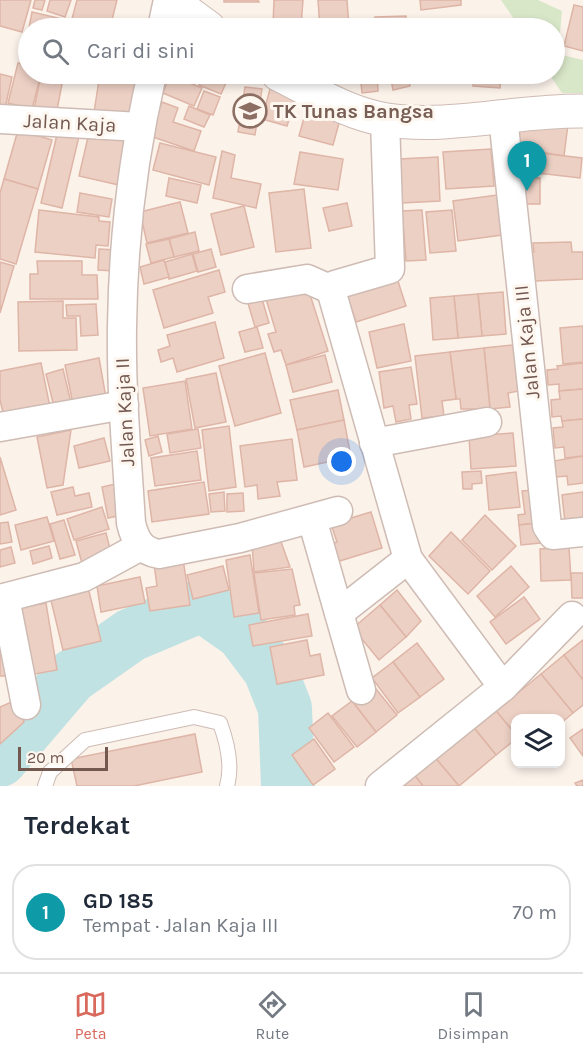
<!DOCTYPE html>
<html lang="id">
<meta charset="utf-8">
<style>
:root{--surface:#fff;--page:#f6f6f7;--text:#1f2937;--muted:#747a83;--line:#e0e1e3;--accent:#d8695c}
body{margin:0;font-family:Karla,sans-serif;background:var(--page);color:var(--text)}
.controls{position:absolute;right:18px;bottom:18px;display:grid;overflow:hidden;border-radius:12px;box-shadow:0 3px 9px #0003}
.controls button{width:54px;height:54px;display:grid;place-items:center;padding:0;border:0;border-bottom:2px solid var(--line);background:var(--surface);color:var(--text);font:30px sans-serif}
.scale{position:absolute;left:18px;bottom:15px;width:90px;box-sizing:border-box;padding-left:6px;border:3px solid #735850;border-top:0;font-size:16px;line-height:21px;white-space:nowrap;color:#735850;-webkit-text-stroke:4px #fdf7f0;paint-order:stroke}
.you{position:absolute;left:342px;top:462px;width:21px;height:21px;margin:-15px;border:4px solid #fff;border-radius:50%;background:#1a73e8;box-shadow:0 0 0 9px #1a73e833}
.badge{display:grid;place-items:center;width:39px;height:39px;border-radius:50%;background:var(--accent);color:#fff;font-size:20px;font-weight:700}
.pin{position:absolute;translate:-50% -50px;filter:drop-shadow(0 2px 3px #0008)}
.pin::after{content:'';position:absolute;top:32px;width:21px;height:18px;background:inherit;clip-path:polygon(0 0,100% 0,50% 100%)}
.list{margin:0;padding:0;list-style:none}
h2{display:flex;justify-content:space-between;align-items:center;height:78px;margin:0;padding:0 24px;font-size:26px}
h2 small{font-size:20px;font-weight:400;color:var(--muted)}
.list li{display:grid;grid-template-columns:39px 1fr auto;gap:18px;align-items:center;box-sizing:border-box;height:96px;margin:0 12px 12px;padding:0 12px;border:2px solid var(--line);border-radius:24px}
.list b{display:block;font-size:22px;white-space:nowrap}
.list p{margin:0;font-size:20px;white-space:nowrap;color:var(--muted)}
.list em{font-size:20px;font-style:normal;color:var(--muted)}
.icon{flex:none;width:33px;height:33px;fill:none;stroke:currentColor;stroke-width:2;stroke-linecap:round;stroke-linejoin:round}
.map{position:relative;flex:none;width:583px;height:786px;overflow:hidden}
.search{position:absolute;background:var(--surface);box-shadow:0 3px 9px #0003;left:18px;right:18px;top:18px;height:66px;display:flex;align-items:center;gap:15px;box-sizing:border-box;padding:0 21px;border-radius:33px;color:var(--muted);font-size:22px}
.sheet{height:186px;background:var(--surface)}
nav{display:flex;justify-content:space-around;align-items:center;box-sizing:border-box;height:84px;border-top:2px solid var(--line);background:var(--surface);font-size:16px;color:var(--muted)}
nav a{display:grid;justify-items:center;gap:3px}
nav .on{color:var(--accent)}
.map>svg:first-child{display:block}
.green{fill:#d9e7c9}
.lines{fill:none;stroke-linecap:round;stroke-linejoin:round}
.river{stroke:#c0e2e3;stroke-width:54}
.building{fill:#edd0c4;stroke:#deb5a6;stroke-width:1.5}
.service-casing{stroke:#cebcb4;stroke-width:16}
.minor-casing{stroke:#cebcb4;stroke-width:31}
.tertiary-casing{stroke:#cebcb4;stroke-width:35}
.service{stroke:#fff;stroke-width:14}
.minor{stroke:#fff;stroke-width:28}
.tertiary{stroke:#fff;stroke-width:33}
.labels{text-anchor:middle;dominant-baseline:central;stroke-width:6;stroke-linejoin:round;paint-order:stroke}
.education-label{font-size:20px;font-weight:bold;fill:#785e54;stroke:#fdf7f0;text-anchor:start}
.street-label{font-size:20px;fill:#735850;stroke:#fdf7f0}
</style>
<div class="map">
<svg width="583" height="786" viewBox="0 0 583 786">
<rect width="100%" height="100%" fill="#fbf2ea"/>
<polygon class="green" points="501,0 538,0 562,11 558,54 583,60 583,93 562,93 549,74 554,74 554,28 520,28"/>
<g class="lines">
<polyline class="river" points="0,760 71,677 131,635 202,605 242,633 270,670 285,708 288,786"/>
</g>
<g class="building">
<polygon points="0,0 31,0 22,32 0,26"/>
<polygon points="35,0 45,0 42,10 33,8"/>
<polygon points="50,0 71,0 65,17 47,11"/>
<polygon points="77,0 117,0 110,28 72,19"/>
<polygon points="224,0 258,0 259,2 224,2"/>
<polygon points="274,0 303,0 301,26 273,25"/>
<polygon points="318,0 347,0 349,28 320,28"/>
<polygon points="420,0 461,0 461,5 421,10"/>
<polygon points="574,5 583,7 583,51 564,46"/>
<polygon points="32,12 62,19 59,28 29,28"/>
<polygon points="406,16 406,28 375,28 375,17"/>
<polygon points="466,23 466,28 423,28 423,25"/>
<polygon points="273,25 301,26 301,28 272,28"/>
<polygon points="18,63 28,66 28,74 41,74 32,109 8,103"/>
<polygon points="0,74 12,77 3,117 0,116"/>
<polygon points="41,74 64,74 56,115 34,110"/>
<polygon points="100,74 142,74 135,118 94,112"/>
<polygon points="170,74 198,74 195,82"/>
<polygon points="204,74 230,74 221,94 199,85"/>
<rect x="318" y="74" width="13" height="4"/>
<polygon points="360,74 377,74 378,91 362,93"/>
<polygon points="390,74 408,74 410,86 393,90"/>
<polygon points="425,74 468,74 469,77 425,78"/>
<polygon points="474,74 501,74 500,88 473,86"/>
<polygon points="170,75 202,88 194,106 163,93"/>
<polygon points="245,87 262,89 255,135 238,132"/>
<polygon points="270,89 296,97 287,126 262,119"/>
<polygon points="204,91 220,97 213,115 197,109"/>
<polygon points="162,102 178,108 173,122 201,131 194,151 150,136"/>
<polygon points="189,106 210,115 204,127 184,119"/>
<polygon points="307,107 341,116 333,145 299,136"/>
<polygon points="522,117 568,124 564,156 517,148"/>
<polygon points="59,126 80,132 62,208 41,203"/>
<polygon points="18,130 52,140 38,189 4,179"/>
<polygon points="89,133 128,141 119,185 79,176"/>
<polygon points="160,143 216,157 209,185 153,170"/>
<polygon points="491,149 494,186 446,189 443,152"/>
<polygon points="222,151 235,155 231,178 261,184 256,208 213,198"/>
<polygon points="523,151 582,158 580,178 521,171"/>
<polygon points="300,152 343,159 338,190 294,184"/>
<polygon points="438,157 440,201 402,203 399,159"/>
<polygon points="169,178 201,185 197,203 166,196"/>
<rect x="514" y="178" width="26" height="26"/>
<polygon points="4,179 38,189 16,264 0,259 0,193"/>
<polygon points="304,189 311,248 276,252 269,193"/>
<polygon points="80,193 112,199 109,217 77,212"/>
<polygon points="497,195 502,235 458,241 453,201"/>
<polygon points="180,202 188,233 147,243 140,212"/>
<polygon points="347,203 352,226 329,231 323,208"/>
<polygon points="244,206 254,247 221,255 211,214"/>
<polygon points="39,210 99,217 99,221 110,222 108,246 96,245 95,258 35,252"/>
<polygon points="422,210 426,260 406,261 402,211"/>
<polygon points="452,210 456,251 430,253 426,212"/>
<polygon points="195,232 199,251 174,257 169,239"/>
<polygon points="169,239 174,257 151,263 146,244"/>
<polygon points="571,242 572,252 583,252 583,279 535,281 534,271 526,271 525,253 534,252 533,243"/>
<polygon points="99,249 116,250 115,271 98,270"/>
<polygon points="211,249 216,267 198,272 193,254"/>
<polygon points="192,254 197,271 169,279 165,262"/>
<polygon points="164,260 169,277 144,284 140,267"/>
<polygon points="37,261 82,261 82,275 97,275 98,299 30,299 30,274 38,274"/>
<polygon points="0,262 14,266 0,313"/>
<polygon points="219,270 225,292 208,297 213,313 164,328 153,290"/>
<polygon points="396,275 406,306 356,322 346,292"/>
<polygon points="306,282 328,351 286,365 281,350 274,352 268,334 276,332 265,296"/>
<polygon points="259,288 269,323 255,327 245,293"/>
<polygon points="503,292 506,334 482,336 478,294"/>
<polygon points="478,294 482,336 458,338 454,296"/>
<polygon points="454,296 458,338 433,340 430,298"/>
<polygon points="63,301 63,318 76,318 77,350 19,351 18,302"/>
<polygon points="96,304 98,335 81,336 80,316 67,316 66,305"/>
<polygon points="215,322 224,358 177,372 173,358 161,362 158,350 170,346 167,335"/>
<polygon points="404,324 411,361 377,368 369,332"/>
<polygon points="583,326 583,362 563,364 560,328"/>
<polygon points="257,327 263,348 245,352 239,332"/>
<polygon points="513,345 519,391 508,393 510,407 490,409 484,348"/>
<polygon points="484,348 490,409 461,409 460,399 456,399 450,352"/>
<polygon points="450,352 456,399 442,401 444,416 422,418 415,356"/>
<polygon points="265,353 281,413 235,426 219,366"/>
<polygon points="325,355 332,382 293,392 286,365"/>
<polygon points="99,358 106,398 73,404 65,365"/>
<polygon points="41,363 50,407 4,417 0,400 0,371"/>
<polygon points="583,363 583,389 559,391 559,384 548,385 547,370 558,369 557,366"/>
<polygon points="411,367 417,404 409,405 411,419 396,422 393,406 384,408 379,372"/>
<polygon points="63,369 72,407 55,411 46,374"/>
<polygon points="216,373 226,422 195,428 186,379"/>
<polygon points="185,381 192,429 150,436 143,388"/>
<polygon points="583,389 583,419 562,421 561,416 552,417 551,400 560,399 559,391"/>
<polygon points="338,390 344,420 297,430 290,400"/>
<polygon points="583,419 583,456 565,458 564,447 555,448 553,428 563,427 562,421"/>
<polygon points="344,420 351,457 304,467 297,430"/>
<polygon points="229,426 236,487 209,491 202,430"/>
<polygon points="198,429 201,448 170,453 167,434"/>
<polygon points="71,430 63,485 47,488 37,437"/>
<polygon points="513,433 516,466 471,469 469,436"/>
<polygon points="158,436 162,452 149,456 145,440"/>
<polygon points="104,438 110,461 79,468 74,446"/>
<polygon points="292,439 297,480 277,482 280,496 258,499 257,485 245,487 240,446"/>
<polygon points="197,451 201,480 155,486 151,458"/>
<polygon points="583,456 583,483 568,485 567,476 556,477 554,461"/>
<polygon points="0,457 16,510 0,515"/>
<polygon points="481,471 482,483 472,484 472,489 463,489 462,472"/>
<polygon points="516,472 520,507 489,510 486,476"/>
<polygon points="204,482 209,514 152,522 148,491"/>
<polygon points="120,483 127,514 108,518 102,487"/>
<polygon points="73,487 75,496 89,493 92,507 57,515 51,492"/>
<polygon points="535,490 538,523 519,525 518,515 525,514 522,491"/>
<polygon points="224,492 225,511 211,512 209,494"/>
<polygon points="583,492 583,530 566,531 562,495"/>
<polygon points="243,493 244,511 227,512 227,494"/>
<polygon points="102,507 109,529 74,540 67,519"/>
<polygon points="371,512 382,548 330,564 325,546 337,542 331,524"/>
<polygon points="485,515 516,546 492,570 462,540"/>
<polygon points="47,517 54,541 21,550 15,525"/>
<polygon points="64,520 75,555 60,559 50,524"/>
<polygon points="8,522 12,542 0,544 0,523"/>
<polygon points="538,523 540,543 521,545 519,525"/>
<polygon points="451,532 490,571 468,594 429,556"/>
<polygon points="106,533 113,561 84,571 76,541"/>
<polygon points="280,539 290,567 254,572 252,544"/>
<polygon points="49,546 52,558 33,564 30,551"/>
<polygon points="11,547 15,563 0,567 0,550"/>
<polygon points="569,547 571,580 541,581 540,549"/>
<polygon points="250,555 259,613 234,617 226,560"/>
<polygon points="183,559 190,605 150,611 146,588 157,586 154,564"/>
<polygon points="223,566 229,590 193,599 187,575"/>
<polygon points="511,566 529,587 495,617 477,596"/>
<polygon points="292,569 300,605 294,606 295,615 261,620 254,573"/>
<polygon points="571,573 583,573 583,598 572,598"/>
<polygon points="140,577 145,603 101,612 97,586"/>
<polygon points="87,583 101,641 63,650 49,592"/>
<polygon points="397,590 421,621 406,637 380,605"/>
<polygon points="524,597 540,619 506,644 490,622"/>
<polygon points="46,603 57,670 24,676 12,609"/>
<polygon points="380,605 406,637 379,660 353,628"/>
<polygon points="308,614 312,636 253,646 249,625"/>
<polygon points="0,621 6,622 6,676 0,676"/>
<polygon points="307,640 310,656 320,654 324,675 277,684 270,647"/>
<polygon points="583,640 583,680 564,655"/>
<polygon points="417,643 444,679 420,697 393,662"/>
<polygon points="564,655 583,680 583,705 573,713 541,674"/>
<polygon points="393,662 420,697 398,713 372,678"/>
<polygon points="541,674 573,713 560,724 560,718 516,718 516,735 496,711"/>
<polygon points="372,684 397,715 376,732 352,701"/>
<polygon points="16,700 24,722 0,744 0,707"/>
<polygon points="352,701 376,732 357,747 332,716"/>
<polygon points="493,707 516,735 516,739 496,755 471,724"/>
<polygon points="328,713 354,747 334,762 309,728"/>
<polygon points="471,724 496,755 459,786 433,755"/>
<polygon points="583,729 583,756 570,738"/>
<polygon points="195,734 202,772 134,786 77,786 71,759"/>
<polygon points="314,739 335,769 313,785 292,755"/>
<polygon points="433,755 459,786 423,786 412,772"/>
<polygon points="412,772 423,786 395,786"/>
<polygon points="583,780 583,786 577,786 575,783"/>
</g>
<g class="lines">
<defs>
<path id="service" d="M45,786L50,772L85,740L194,717L220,723C227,742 233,765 227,786"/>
<g id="minor">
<polyline points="162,28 168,0"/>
<path d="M152,74C133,156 123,242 122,327C121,392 127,458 131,523C135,540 141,551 159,554L240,538L338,511"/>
<polyline points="503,117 547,526 553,535 583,532"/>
<polyline points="0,119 140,127"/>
<polyline points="385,120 390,269 335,285 333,297 408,559 503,687"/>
<polyline points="247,289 307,279 332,290"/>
<polyline points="0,427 124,405"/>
<polyline points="374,443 487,422"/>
<polyline points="312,519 361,690"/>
<polyline points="5,598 26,705"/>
<polyline points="0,599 84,577 141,546"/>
<polyline points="339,613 408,559"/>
<polyline points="380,786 503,687 572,616"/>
</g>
<g id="tertiary">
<polyline points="171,0 209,28"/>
<path d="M278,74C312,91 348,114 387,120C452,129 518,110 583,111"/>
</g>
</defs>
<use href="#service" class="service-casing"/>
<use href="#minor" class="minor-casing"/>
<use href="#tertiary" class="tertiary-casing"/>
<use href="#service" class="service"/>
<use href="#minor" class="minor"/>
<use href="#tertiary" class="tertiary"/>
</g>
<defs>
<symbol id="school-ring" viewBox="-11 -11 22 22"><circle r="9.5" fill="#fdf7f0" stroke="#8d6e63" stroke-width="1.5"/><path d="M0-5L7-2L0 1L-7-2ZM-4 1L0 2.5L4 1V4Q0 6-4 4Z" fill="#8d6e63"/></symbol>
</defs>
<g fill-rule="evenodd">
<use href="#school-ring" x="231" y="92" width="38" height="38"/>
</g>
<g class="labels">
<g class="education-label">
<text x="273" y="111">TK Tunas Bangsa</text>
</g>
<g class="street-label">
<text transform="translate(70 123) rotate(3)">Jalan Kaja</text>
<text transform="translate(527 342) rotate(-96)">Jalan Kaja III</text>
<text transform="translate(125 412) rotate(-93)">Jalan Kaja II</text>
</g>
</g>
</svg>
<div class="controls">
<button><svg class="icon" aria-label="layers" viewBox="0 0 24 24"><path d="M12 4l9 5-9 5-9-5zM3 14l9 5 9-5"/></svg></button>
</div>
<div class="scale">20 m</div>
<div class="you"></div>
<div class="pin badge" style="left:527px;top:191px;background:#0f9aa8">1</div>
<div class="search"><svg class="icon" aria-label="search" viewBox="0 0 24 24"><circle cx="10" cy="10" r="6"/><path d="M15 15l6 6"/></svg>Cari di sini</div>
</div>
<section class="sheet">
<h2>Terdekat<small></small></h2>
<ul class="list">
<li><span class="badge" style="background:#0f9aa8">1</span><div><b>GD 185</b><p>Tempat · Jalan Kaja III</p></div><em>70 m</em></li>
</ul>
</section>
<nav>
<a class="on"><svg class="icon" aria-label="map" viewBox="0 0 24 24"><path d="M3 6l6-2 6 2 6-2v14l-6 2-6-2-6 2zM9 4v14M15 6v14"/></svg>Peta</a>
<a><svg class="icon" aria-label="directions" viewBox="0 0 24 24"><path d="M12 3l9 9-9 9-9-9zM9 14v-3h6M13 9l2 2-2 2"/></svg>Rute</a>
<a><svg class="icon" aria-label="saved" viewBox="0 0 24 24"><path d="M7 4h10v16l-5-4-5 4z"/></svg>Disimpan</a>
</nav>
